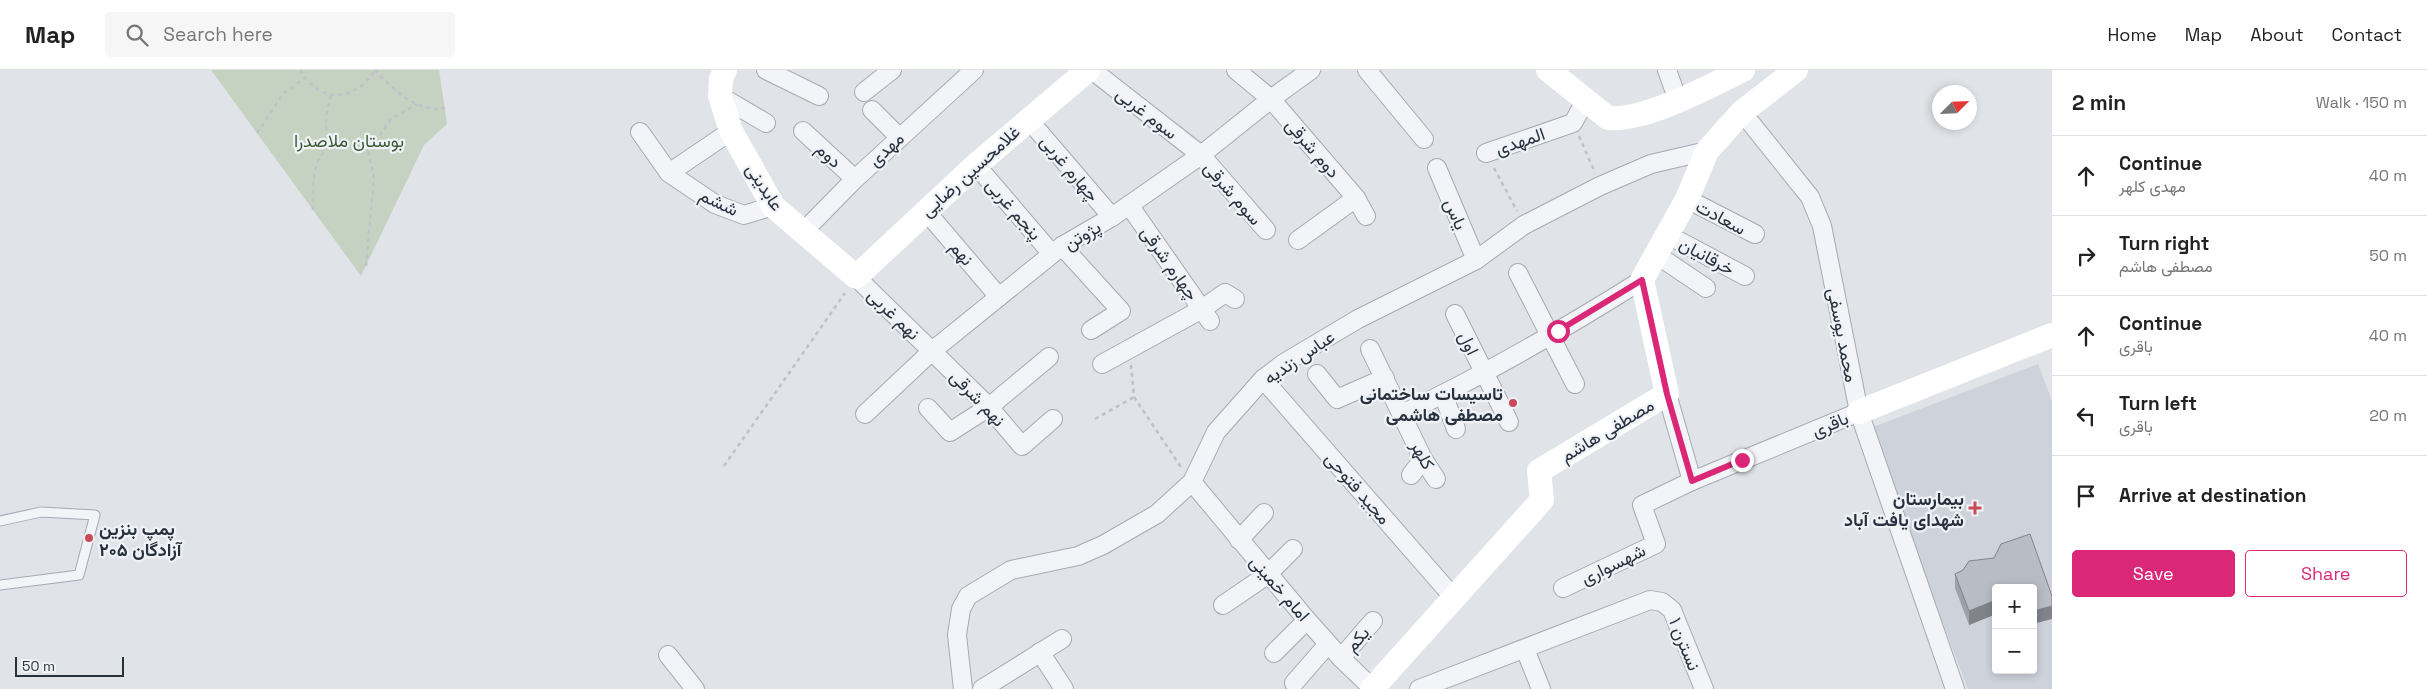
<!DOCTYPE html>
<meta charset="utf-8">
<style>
:root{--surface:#fff;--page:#f6f6f6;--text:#222;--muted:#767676;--line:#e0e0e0;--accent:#db2777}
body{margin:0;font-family:"Space Grotesk",Vazirmatn,sans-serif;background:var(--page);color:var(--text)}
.controls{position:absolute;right:15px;bottom:15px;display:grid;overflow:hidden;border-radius:5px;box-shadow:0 2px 8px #0003}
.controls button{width:45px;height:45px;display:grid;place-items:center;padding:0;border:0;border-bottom:1px solid var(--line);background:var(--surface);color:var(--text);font:25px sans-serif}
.compass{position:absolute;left:1932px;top:15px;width:45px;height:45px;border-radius:50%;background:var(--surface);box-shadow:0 2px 8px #0003;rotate:66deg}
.scale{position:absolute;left:15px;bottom:12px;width:109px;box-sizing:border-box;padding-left:5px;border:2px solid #29313f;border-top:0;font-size:14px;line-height:18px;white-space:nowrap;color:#29313f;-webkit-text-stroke:4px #eff2f6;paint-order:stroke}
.stop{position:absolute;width:15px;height:15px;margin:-11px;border:4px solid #db2777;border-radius:50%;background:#fff}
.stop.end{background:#db2777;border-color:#fff;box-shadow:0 1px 5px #0008}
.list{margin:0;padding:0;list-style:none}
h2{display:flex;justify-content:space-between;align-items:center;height:65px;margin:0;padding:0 20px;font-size:21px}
h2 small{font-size:16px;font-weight:400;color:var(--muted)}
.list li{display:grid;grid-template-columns:32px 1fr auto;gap:15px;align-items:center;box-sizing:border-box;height:80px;padding:0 20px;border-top:1px solid var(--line)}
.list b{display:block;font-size:19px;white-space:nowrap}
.list p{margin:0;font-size:16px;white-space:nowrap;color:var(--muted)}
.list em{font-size:16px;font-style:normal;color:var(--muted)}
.actions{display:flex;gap:10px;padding:15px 20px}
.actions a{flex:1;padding:11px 0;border:1px solid var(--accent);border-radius:5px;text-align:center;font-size:18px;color:var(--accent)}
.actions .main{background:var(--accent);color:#fff}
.icon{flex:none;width:28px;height:28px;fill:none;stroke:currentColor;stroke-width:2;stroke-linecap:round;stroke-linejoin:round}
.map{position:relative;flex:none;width:2052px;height:619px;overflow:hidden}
header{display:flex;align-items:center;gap:30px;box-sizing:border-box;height:70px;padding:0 25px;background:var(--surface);border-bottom:1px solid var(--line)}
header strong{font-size:24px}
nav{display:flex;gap:28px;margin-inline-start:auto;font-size:18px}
.search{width:350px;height:45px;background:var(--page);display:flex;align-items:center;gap:12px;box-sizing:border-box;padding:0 18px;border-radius:5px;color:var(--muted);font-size:19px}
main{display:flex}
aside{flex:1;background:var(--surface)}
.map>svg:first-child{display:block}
.built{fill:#ced2da;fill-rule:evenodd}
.green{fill:#c5d2c1}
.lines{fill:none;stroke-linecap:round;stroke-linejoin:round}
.lane-casing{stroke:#a5aab2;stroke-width:11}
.street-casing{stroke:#a5aab2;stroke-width:20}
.path{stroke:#bec1c7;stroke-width:2.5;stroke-dasharray:4 4;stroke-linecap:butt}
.lane{stroke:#f2f4f7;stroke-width:9}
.street{stroke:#f2f4f7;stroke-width:18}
.secondary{stroke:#fff;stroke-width:24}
.wall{fill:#9da2a9}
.shaded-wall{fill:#80848a}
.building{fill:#b7bcc5;stroke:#80848a}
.route{stroke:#db2777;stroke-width:6}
.poi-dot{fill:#c84a5b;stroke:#eff2f6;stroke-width:2}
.labels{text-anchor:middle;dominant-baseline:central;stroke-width:4.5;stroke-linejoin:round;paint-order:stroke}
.street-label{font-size:18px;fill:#29313f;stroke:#eff2f6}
.park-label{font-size:18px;fill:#3d5a37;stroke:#eff2f6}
.poi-label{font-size:18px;font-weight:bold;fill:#29313f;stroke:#eff2f6;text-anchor:end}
</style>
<header>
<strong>Map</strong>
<div class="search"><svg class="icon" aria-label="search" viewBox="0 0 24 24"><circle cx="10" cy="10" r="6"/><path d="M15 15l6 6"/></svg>Search here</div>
<nav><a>Home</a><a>Map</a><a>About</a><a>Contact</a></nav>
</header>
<main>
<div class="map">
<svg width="2052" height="619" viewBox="0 0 2052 619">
<rect width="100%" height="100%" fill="#e0e3e8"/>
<path class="built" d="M2038,294L2052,331V619H1968L1868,359ZM1996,518H2033V600H1996Z"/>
<polygon class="green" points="211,0 439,0 447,54 424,75 361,206"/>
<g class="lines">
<defs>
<polyline id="lane" points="0,451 41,442 95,445 79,505 0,515"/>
<g id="street">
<polyline points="766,0 819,26"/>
<polyline points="1092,0 1201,85 1266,160"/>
<polyline points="1236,0 1271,29 1356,128 1366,146"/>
<polyline points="1367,0 1424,69"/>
<polyline points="1667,0 1678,31"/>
<polyline points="864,22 892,0"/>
<polyline points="720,26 766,53"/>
<polyline points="872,40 899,67"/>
<polyline points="1742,42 1810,127 1822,156 1859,342 1955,619"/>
<polyline points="1028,49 1112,147"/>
<polyline points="803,61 855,109"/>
<polyline points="640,62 669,103 715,134 744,145 773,136"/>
<polyline points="1486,83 1573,53 1585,31"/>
<polyline points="976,95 1052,184"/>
<polyline points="1437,98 1476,190"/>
<polyline points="669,103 731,61"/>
<polyline points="1687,129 1755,164"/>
<polyline points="1129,135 1210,251"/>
<polyline points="925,140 999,227"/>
<polyline points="802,163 855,109 974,0"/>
<polyline points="1668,165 1745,206"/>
<polyline points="1298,170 1356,128"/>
<polyline points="1062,176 1121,241 1091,260"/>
<polyline points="1657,185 1706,218"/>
<polyline points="1518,203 1575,314"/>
<polyline points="856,207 989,337 1022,376 1053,349"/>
<polyline points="1455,244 1509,352"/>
<polyline points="1370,279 1423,389 1436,409"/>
<polyline points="1102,294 1202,239 1225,223 1235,229"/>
<polyline points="1317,304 1337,329 1385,308"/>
<polyline points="1263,309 1454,528"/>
<polyline points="1443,324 1456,359"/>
<polyline points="1667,324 1692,411 1859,342"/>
<polyline points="928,338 950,362 989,337 1049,287"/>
<polyline points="865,344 932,281 1062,176 1112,147 1201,85 1271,29 1311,0"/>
<path d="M1402,344C1485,305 1564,259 1642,210"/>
<polyline points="1411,405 1423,389"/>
<polyline points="1192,412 1307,550 1341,588 1373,619"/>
<polyline points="1239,470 1264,443"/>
<polyline points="1563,518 1656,474 1642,435 1692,411"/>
<polyline points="1223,535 1267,505 1293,479"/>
<polyline points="1525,579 1541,619"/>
<polyline points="1040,582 1064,619"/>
<polyline points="1274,583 1307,550"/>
<polyline points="668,585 695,619"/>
<polyline points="1341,588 1373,551"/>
<polyline points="1294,613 1328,574"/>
<polyline points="963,619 957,565 961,539 968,526 1011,500 1078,486 1103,475 1157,444 1192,412 1216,362 1263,309 1284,293 1358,249 1476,190 1524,155 1600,116 1651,94 1707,81"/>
<polyline points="982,619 1062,569"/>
<polyline points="1419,619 1650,530 1662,532 1672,540 1704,619"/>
</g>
</defs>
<use href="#lane" class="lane-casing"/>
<use href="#street" class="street-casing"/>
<g class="path">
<path d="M300,0C319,34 356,32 375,0"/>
<path d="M375,0C393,19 416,43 445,38"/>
<path d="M331,25C326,42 323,57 331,74L359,79L375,72L391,49L417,34"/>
<polyline points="257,63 283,24 304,8"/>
<polyline points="1579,66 1595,103"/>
<polyline points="1494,98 1517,141"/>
<path d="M313,140C313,116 311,90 331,74"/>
<polyline points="366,196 374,108 367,75"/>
<polyline points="1131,295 1134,327 1181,397"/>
<polyline points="1095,349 1134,327"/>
<polyline points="724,396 845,223"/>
</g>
<use href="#lane" class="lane"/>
<use href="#street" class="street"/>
<g class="secondary">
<polyline points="725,0 721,9 720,26 731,61 773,136 856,207 976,95 1088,0"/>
<path d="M1548,0L1608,48C1646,51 1708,17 1743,0"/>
<polyline points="1859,342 2052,265"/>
<polyline points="1372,619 1542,430 1539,401 1667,324 1642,210 1687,129 1707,81 1742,42 1796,0"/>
</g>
</g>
<polygon class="wall" points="1994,488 2033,518 1996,518 1996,544 1969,555 1955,518 1955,504"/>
<g class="shaded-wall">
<polygon points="1996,530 1996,544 1969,555 1969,541"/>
<polygon points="2052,536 2052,549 2033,554 2033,541"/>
</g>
<polygon class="building" points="2030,464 2052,526 2052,536 2033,541 2033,518 1996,518 1996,530 1969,541 1955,504 1963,500 1969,491 1994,488 2001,474"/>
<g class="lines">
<polyline class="route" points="1558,261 1642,210 1667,324 1692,411 1742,390"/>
</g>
<g class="poi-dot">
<circle cx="1513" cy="333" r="5"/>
<path d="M1972.5 430.5h5v5h5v5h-5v5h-5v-5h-5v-5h5z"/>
<circle cx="89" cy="468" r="5"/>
</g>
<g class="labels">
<g class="street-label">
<text transform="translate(1147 43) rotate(38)">سوم غربی</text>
<text transform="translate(1520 71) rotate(-19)">المهدی</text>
<text transform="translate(1313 78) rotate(49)">دوم شرقی</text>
<text transform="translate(886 79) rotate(-43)">مهدی</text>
<text transform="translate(829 85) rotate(43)">دوم</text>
<text transform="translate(1070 98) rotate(50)">چهارم غربی</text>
<text transform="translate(970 101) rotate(-42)">غلامحسین رضایی</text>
<text transform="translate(765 117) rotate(57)">عابدینی</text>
<text transform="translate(1233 123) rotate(49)">سوم شرقی</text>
<text transform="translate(719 132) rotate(25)">ششم</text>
<text transform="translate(1014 139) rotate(49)">پنجم غربی</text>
<text transform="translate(1456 144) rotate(67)">یاس</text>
<text transform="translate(1721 147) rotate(28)">سعادت</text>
<text transform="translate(1082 165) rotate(-31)">پژوتن</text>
<text transform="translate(962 183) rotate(49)">نهم</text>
<text transform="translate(1707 186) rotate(28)">خرقانیان</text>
<text transform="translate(1170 193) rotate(55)">چهارم شرقی</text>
<text transform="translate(894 244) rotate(44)">نهم غربی</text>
<text transform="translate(1843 265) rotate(79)">محمد یوسفی</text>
<text transform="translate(1469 273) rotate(64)">اول</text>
<text transform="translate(1299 287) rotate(-34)">عباس زندیه</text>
<text transform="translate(978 328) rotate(46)">نهم شرقی</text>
<text transform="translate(1830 354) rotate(-23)">باقری</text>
<text transform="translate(1607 360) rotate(-31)">مصطفی هاشم</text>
<text transform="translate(1423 385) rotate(62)">کلهر</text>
<text transform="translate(1358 418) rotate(49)">مجید فتوحی</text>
<text transform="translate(1613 494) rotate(-26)">شهسواری</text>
<text transform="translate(1280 518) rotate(49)">امام خمینی</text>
<text transform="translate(1357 569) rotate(-49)">یکم</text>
<text transform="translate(1685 574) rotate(68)">نسترن ۱</text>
</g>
<g class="park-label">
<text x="349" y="70">بوستان ملاصدرا</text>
</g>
<g class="poi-label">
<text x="1503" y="323">تاسیسات ساختمانی<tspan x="1503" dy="21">مصطفی هاشمی</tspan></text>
<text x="1964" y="428">بیمارستان<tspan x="1964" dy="21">شهدای یافت آباد</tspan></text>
<text x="99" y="458" text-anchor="start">پمپ بنزین<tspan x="99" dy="21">۲۰۵ آزادگان</tspan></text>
</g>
</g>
</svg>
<div class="controls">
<button>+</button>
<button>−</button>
</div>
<svg class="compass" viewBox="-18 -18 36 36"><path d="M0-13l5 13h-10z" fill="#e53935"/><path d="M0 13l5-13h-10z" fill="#767676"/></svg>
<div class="scale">50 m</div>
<div class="stop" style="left:1558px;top:261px"></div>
<div class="stop end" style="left:1742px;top:390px"></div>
</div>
<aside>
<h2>2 min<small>Walk · 150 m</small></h2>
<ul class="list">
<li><svg class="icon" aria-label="ahead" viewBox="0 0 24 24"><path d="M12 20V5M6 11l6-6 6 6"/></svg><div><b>Continue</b><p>مهدی کلهر</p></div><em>40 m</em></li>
<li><svg class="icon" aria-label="right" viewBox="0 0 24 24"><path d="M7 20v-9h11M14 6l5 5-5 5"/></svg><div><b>Turn right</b><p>مصطفی هاشم</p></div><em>50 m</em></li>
<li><svg class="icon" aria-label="ahead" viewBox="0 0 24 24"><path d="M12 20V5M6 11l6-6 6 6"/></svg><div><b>Continue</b><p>باقری</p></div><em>40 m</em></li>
<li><svg class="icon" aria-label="left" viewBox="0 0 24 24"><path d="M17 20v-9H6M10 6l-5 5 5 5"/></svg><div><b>Turn left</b><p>باقری</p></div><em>20 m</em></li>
<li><svg class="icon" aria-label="arrive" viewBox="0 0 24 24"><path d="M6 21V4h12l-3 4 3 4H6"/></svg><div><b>Arrive at destination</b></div></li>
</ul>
<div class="actions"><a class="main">Save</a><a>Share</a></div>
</aside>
</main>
